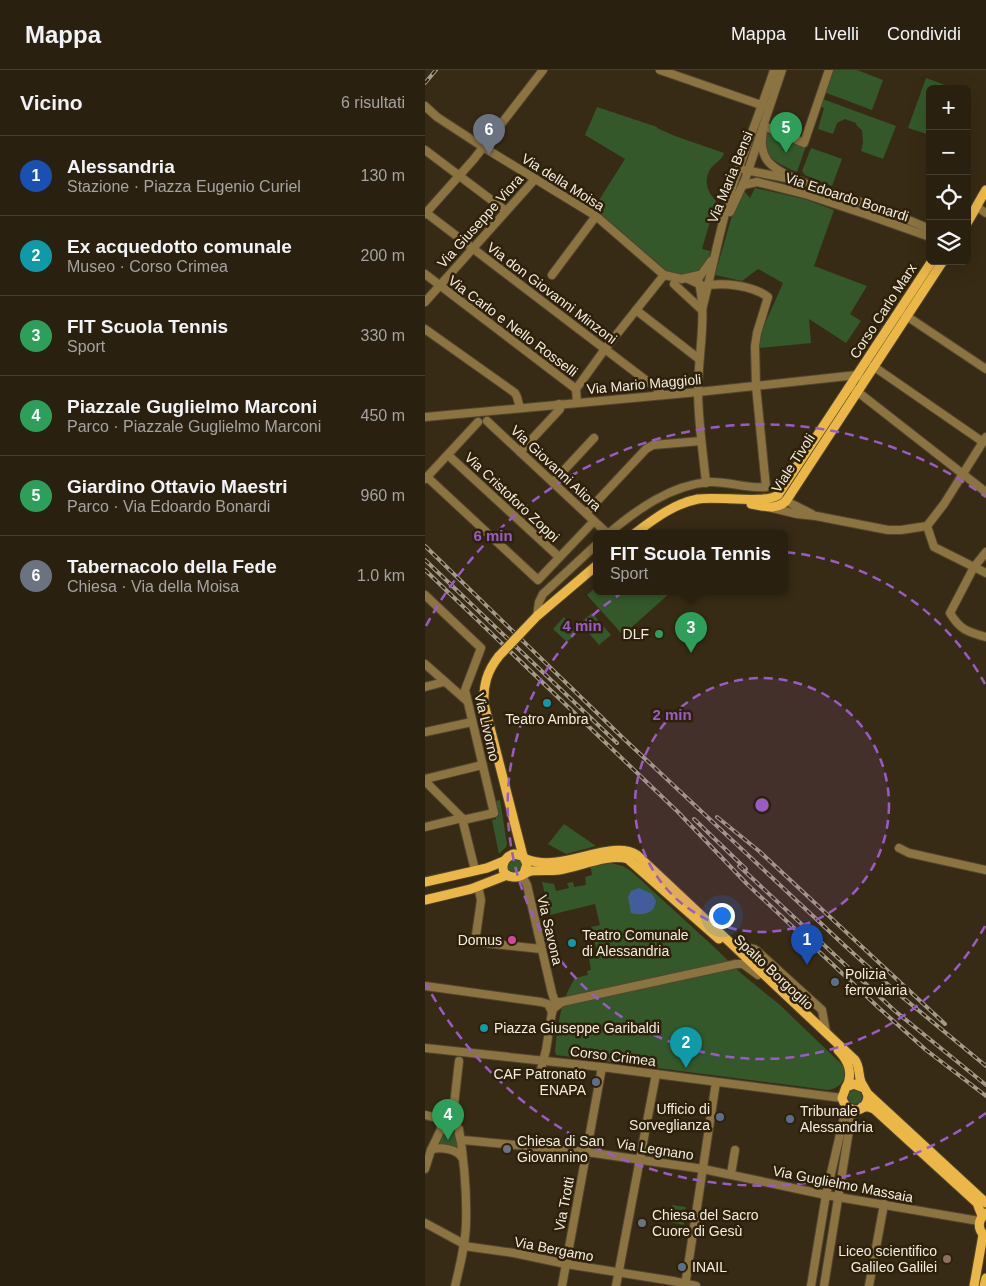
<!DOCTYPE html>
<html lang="it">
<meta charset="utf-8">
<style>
:root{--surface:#2a2010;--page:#362d1e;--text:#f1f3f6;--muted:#a5a39f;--line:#463e30;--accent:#1a73e8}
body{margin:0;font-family:Helvetica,sans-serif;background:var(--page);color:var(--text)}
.controls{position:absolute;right:15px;top:15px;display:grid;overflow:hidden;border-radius:8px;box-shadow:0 5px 20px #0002}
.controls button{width:45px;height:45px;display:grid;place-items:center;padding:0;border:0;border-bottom:1px solid var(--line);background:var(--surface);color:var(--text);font:25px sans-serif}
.you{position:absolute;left:296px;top:845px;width:18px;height:18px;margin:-12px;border:4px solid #fff;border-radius:50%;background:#1a73e8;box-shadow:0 0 0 8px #1a73e833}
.badge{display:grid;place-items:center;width:32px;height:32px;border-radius:50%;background:var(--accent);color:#fff;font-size:16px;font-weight:700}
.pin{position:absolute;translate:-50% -41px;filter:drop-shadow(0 1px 2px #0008)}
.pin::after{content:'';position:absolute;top:26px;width:18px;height:15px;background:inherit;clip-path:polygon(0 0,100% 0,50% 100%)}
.popup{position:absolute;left:168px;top:460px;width:195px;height:65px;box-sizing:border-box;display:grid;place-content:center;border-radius:8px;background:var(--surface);filter:drop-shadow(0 1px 4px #0005);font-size:16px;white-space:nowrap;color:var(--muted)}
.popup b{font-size:19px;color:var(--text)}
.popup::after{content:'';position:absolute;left:50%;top:100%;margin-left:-10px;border:10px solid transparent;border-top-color:var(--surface)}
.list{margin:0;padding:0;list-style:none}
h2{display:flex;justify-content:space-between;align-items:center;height:65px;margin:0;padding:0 20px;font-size:21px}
h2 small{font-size:16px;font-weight:400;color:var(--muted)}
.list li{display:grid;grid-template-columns:32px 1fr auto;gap:15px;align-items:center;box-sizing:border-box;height:80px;padding:0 20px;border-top:1px solid var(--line)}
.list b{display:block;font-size:19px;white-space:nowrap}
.list p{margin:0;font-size:16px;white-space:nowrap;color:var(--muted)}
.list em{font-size:16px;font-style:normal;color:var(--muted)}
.icon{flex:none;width:28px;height:28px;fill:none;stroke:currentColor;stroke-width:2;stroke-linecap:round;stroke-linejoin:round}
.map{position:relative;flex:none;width:561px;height:1216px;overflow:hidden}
header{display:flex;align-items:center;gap:30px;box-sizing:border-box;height:70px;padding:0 25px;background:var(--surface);border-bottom:1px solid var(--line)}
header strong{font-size:24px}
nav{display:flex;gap:28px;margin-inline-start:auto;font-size:18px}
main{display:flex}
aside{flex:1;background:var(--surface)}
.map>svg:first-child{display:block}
.green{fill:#34582a}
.water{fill:#425d9a}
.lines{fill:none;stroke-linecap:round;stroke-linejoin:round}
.minor-casing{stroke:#524631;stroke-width:10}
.major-casing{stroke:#524631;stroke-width:11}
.minor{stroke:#8c7342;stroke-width:8}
.major{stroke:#ebb848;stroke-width:9}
.rail-casing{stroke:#a49a89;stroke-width:4}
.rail{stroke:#2e210b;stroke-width:2;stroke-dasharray:5.5;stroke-linecap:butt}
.major-bridge-casing{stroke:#524631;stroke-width:11;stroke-linecap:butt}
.major-bridge{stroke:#ebb848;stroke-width:9}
.ring{fill:none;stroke:#995cc7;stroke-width:2.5;stroke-dasharray:9 6}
.leisure-dot{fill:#2e9e5b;stroke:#2e210b;stroke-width:2}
.culture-dot{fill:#0f9aa8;stroke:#2e210b;stroke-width:2}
.hotel-dot{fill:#d1479c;stroke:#2e210b;stroke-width:2}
.service-dot{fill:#5c6f8a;stroke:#2e210b;stroke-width:2}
.worship-dot{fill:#6b7280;stroke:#2e210b;stroke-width:2}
.education-dot{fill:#8d6e63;stroke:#2e210b;stroke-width:2}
.labels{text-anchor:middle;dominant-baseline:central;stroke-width:5;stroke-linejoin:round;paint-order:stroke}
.street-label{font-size:14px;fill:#f4ecde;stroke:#2e210b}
.poi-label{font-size:14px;fill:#f4ecde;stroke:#2e210b;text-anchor:start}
.centre{fill:#995cc7;stroke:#2e210b;stroke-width:2.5}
.ring-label{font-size:15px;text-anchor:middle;font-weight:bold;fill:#995cc7;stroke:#2e210b;stroke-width:5;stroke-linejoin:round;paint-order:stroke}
</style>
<header>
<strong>Mappa</strong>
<nav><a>Mappa</a><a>Livelli</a><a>Condividi</a></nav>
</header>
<main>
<aside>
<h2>Vicino<small>6 risultati</small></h2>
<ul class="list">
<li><span class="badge" style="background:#1a4fb4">1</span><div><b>Alessandria</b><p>Stazione · Piazza Eugenio Curiel</p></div><em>130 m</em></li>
<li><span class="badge" style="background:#0f9aa8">2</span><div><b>Ex acquedotto comunale</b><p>Museo · Corso Crimea</p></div><em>200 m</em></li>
<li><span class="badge" style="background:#2e9e5b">3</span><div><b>FIT Scuola Tennis</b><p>Sport</p></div><em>330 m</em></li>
<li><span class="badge" style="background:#2e9e5b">4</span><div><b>Piazzale Guglielmo Marconi</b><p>Parco · Piazzale Guglielmo Marconi</p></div><em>450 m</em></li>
<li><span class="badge" style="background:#2e9e5b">5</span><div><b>Giardino Ottavio Maestri</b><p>Parco · Via Edoardo Bonardi</p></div><em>960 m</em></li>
<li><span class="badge" style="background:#6b7280">6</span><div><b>Tabernacolo della Fede</b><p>Chiesa · Via della Moisa</p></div><em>1.0 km</em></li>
</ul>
</aside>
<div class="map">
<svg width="561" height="1216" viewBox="0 0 561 1216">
<rect width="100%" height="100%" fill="#382b15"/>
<g class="green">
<polygon points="407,0 432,0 458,10 447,40 399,22"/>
<polygon points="501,8 531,19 505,19 505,65 483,58"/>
<polygon points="395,28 471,56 458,89 436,81 438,73 437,60 432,56 431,53 420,49 412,53 408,64 393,59 399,38 393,36"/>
<path d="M172,37L232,57V58L250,66L299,83C296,91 291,92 286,98C278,110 282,122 291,131L277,179L285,181C284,202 261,207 244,203L175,143L176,138L171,135L200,89L160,65Z"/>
<path d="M342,63L381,76L372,102C353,94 335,87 342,63Z"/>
<polygon points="386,78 417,89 407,116 380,105 377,101"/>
<polygon points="330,118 379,129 409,140 389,196 442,216 425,244 436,251 421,273 384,249 386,273 334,278 338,258 358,213 333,199 317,211 290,205 306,149 319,121 325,128"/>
<polygon points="172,516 172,522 246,522 198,565 162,525"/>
<polygon points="167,543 186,565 174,575 155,553"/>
<polygon points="139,547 153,562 142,572 128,559"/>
<polygon points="75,730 82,774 81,777 74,784 67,750 71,749 71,747 74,746 71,731"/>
<polygon points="139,754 171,776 141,784 123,774"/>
<circle cx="90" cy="796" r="8"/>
<path d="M186,793L198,796L206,801L289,877L318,905L355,935L408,986C411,989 415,992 417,995C425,1007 415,1019 403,1020L131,985L130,981C133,953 135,933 150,908L163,905L162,901L166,900L164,889L173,886L169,869H164V867L168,866L166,857L175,855L170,834L125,845L117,812L129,814L131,821L144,818L142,813L148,812L149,817L161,815L160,807L167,805L165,795Z"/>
<circle cx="430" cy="1027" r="7"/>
<polygon points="23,1056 30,1059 34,1081 10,1077 17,1060"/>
<polygon points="247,1135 261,1137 259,1155 244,1152"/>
</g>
<path class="water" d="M214,818L227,824L231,831C229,844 218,846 206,843L203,827L206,821Z"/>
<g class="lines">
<defs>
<g id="minor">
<polyline points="235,0 342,37"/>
<polyline points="0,36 12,47 58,77 171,146 239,205 257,209 274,205"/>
<path d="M339,56C336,68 335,79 342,90C356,110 423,127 447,136C466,143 486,151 505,159"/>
<polyline points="339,56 379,73 404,0"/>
<polyline points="0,80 81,141"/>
<polyline points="320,100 366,109"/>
<polyline points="318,115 332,112 380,124 443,145 505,167"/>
<polyline points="552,137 561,143"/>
<polyline points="0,142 235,321 236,325"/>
<polyline points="305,142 320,110 357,0"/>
<polyline points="0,144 49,89 118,0"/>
<polyline points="0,204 151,319 152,333"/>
<polyline points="127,205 171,146"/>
<polyline points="249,214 277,240"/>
<polyline points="0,232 110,109"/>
<polyline points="211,240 274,289"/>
<path d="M277,240C287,200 295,159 307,118C320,79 336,40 349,0"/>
<polyline points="474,241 561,299"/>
<polyline points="0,259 90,323 92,327 95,338"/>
<polyline points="448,296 558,372"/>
<polyline points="151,319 180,279 239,205"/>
<polyline points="429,319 561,422"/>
<polyline points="0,347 273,322 432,305 436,307"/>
<path d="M62,351L183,464C211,440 246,415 284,412C303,411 322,419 341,417L331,316L330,276L332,263L343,227C327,215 297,212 278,216L261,208"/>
<polyline points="95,382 135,339 134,334"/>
<polyline points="23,385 134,487"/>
<polyline points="2,407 113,510 169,451"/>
<polyline points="0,409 53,352"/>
<polyline points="128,412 169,368"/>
<path d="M281,413C278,382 273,351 273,320C273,284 283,244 273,209L286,191"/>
<polyline points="345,429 361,431 387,444"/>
<polyline points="347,438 372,444 391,446 463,460 476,460 502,456 519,434 561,367"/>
<polyline points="161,443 221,379 228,375 276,371"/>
<polyline points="502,456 509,477 561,503"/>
<path d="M561,482L549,497L525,543C535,560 543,562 561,567"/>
<polyline points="0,525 56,578 40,620 69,743 38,750"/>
<polyline points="112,546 114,532 118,524 172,474"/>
<polyline points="0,594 42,631"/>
<polyline points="0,617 19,612"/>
<polyline points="0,662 47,652"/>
<polyline points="0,709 57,695"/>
<polyline points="0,711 37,748 50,800"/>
<polyline points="0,757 37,748"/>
<polyline points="474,778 484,783 561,800"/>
<polyline points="94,807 99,809 102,815 127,923 130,932 137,932"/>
<polyline points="53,816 56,830 50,872 116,879"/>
<path d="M311,877C318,880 324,876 331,880L397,940L401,962"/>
<polyline points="0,916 116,932 123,934 127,942"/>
<polyline points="127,942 129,938 137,932 311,894 318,894 333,905"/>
<polyline points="0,978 177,997 417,1028"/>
<polyline points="116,999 121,980 127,942"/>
<polyline points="28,1044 34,991"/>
<polyline points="0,1045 16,1049 19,1053 6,1080 0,1099"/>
<path d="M16,1057C22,1052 29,1053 34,1059C39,1090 42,1124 41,1155C40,1176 35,1196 30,1216"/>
<polyline points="34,1064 35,1068 38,1070 162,1082 278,1099 401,1125 554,1151"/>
<path d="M6,1080C14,1076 33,1079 37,1088"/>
<polyline points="306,1104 310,1080"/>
<polyline points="0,1153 37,1173 39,1176 89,1183 141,1194 248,1211 271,1216"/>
<polyline points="137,1216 177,997"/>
<polyline points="191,1216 231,1004"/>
<polyline points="260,1216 291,1012"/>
<polyline points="386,1216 401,1125 419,1047 420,1035"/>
<polyline points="399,1216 426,1048 432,1040"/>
<polyline points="444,1216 459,1134"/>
</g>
<g id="major">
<path d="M542,153C549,142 554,131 561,120"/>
<path d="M326,434C339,436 351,441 361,431L518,191"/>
<path d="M209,464C229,449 248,434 273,429C292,426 341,434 353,425L507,191"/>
<polyline points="112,546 172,495"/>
<path d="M74,586C62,601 58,615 59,634L98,786"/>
<path d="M101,789C137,804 185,768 212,785L430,990C435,997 433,1004 436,1012C439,1019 445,1023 442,1031C437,1046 420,1040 417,1028L421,1017L429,1014L439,1018"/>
<path d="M99,803L102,794L98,786L89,784C76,787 73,806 88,807C96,808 100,802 106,801C116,800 125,801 134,800C154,797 184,783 203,789L294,869"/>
<polyline points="0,812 62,798 79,791"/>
<polyline points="0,830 46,819 82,805"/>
<path d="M413,980C423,990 428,1003 422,1016"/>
<polyline points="442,1023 561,1133"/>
<polyline points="437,1037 444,1037 449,1039 552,1133 557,1146"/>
<path d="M561,1167C552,1160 552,1150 561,1143"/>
<polyline points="549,1216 558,1165"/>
<polyline points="559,1216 561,1208"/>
</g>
</defs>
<use href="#minor" class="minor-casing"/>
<use href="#major" class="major-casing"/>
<use href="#minor" class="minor"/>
<use href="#major" class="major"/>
<defs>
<g id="rail">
<polyline points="0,13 11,0"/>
<polyline points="0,476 198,668 419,875 470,921 561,996"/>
<polyline points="0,490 192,673"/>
<polyline points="0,500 253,742 322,814 454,938 501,980 561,1026"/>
<polyline points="292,747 334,781 520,954"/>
<polyline points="269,749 321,799"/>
<polyline points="314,796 470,941 561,1015"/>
</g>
</defs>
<use href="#rail" class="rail-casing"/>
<use href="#rail" class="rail"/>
<defs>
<polyline id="major-bridge" points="74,586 112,546"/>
</defs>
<use href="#major-bridge" class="major-bridge-casing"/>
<use href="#major-bridge" class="major-bridge"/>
</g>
<circle cx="337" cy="735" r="127" fill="#995cc7" fill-opacity=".12"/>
<g class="ring">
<circle cx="337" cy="735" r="127"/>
<path d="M560 856A254 254 0 1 1 560 614"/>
<path d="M561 1043A381 381 0 0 1 1 914M1 556A381 381 0 0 1 561 427"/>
</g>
<circle class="leisure-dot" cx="234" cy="564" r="5"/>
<g class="culture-dot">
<circle cx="122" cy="633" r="5"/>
<circle cx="147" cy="873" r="5"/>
<circle cx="59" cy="958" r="5"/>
</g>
<circle class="hotel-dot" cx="87" cy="870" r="5"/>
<g class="service-dot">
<circle cx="410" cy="912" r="5"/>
<circle cx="171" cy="1012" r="5"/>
<circle cx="295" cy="1047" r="5"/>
<circle cx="365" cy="1049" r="5"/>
<circle cx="257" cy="1197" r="5"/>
</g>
<g class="worship-dot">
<circle cx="82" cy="1079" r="5"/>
<circle cx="217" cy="1153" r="5"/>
</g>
<circle class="education-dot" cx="522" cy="1189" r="5"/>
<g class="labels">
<g class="street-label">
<text transform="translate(305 107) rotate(-68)">Via Maria Bensi</text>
<text transform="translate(138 112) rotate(32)">Via della Moisa</text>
<text transform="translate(422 127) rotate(18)">Via Edoardo Bonardi</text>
<text transform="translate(55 151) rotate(-48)">Via Giuseppe Viora</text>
<text transform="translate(127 223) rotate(37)">Via don Giovanni Minzoni</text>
<text transform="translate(458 241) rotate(-57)">Corso Carlo Marx</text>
<text transform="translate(88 256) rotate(37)">Via Carlo e Nello Rosselli</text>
<text transform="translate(219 314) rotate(-5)">Via Mario Maggioli</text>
<text transform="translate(368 393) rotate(-57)">Viale Tivoli</text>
<text transform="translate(131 398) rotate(43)">Via Giovanni Aliora</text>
<text transform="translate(87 427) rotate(43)">Via Cristoforo Zoppi</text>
<text transform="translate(62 657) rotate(77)">Via Livorno</text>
<text transform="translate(125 860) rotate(77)">Via Savona</text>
<text transform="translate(349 902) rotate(43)">Spalto Borgoglio</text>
<text transform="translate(188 986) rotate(7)">Corso Crimea</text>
<text transform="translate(230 1079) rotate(9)">Via Legnano</text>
<text transform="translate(418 1114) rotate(11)">Via Guglielmo Massaia</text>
<text transform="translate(139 1134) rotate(-79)">Via Trotti</text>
<text transform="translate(129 1179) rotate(11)">Via Bergamo</text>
</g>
<g class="poi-label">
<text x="224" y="564" text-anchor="end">DLF</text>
<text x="122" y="649" text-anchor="middle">Teatro Ambra</text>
<text x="157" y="865">Teatro Comunale<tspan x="157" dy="16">di Alessandria</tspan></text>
<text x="77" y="870" text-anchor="end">Domus</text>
<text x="420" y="904">Polizia<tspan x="420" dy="16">ferroviaria</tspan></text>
<text x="69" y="958">Piazza Giuseppe Garibaldi</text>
<text x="161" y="1004" text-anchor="end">CAF Patronato<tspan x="161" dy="16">ENAPA</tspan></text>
<text x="285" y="1039" text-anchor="end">Ufficio di<tspan x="285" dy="16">Sorveglianza</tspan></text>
<text x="375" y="1041">Tribunale<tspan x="375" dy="16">Alessandria</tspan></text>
<text x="92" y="1071">Chiesa di San<tspan x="92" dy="16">Giovannino</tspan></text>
<text x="227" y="1145">Chiesa del Sacro<tspan x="227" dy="16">Cuore di Gesù</tspan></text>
<text x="512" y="1181" text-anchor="end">Liceo scientifico<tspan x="512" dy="16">Galileo Galilei</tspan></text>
<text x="267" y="1197">INAIL</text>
</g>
</g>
<circle cx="337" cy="735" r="8" class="centre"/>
<g class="ring-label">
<text x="68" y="471">6 min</text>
<text x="157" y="561">4 min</text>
<text x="247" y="650">2 min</text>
</g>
</svg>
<div class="controls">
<button>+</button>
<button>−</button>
<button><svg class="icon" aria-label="locate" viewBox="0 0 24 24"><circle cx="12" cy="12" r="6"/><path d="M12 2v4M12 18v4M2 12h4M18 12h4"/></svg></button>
<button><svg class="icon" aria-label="layers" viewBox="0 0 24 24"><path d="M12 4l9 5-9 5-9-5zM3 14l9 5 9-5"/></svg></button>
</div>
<div class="you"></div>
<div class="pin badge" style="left:382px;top:895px;background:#1a4fb4">1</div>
<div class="pin badge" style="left:261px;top:998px;background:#0f9aa8">2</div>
<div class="pin badge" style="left:266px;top:583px;background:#2e9e5b">3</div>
<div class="popup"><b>FIT Scuola Tennis</b>Sport</div>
<div class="pin badge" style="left:23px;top:1070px;background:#2e9e5b">4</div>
<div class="pin badge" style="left:361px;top:83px;background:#2e9e5b">5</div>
<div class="pin badge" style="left:64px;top:85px;background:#6b7280">6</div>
</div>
</main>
